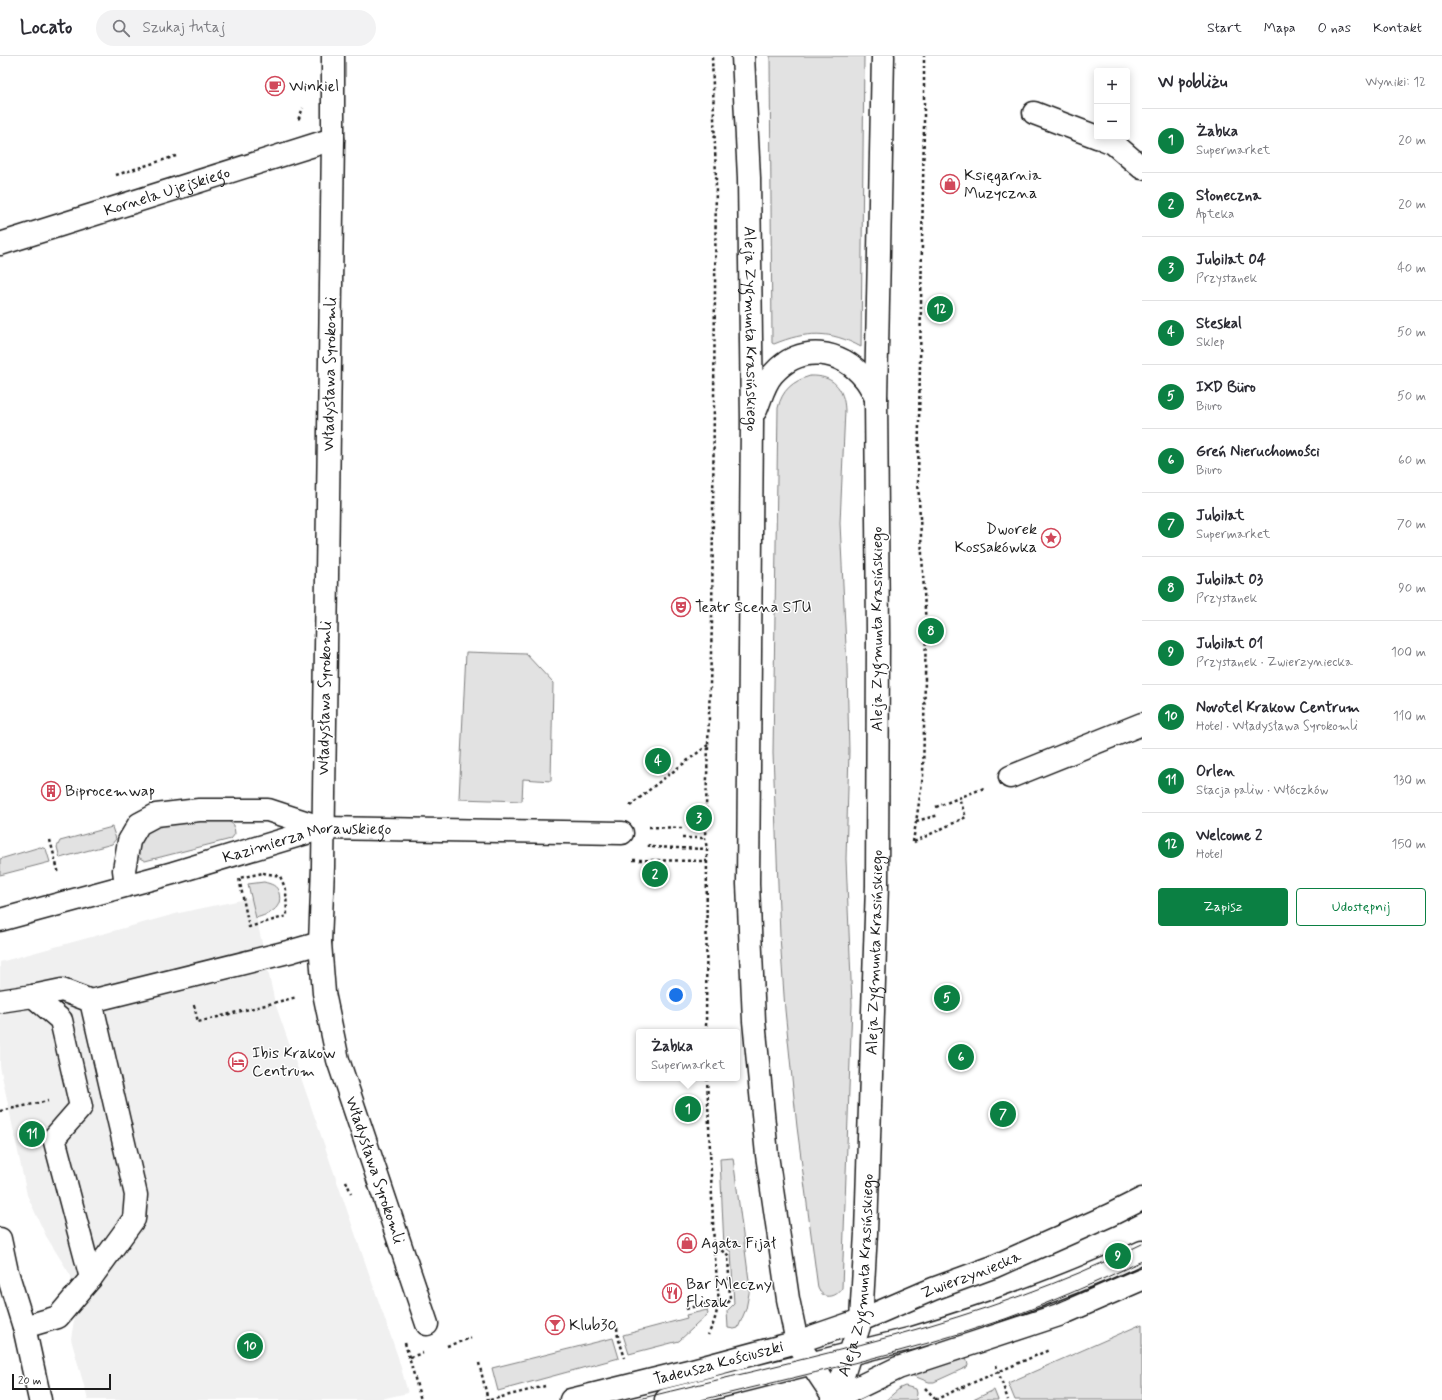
<!DOCTYPE html>
<html lang="pl">
<meta charset="utf-8">
<style>
:root{--surface:#fff;--page:#f2f2f3;--text:#2b2b33;--muted:#7c7c81;--line:#e1e1e2;--accent:#0b8043}
body{margin:0;font-family:Mynerve,sans-serif;background:var(--page);color:var(--text)}
.controls{position:absolute;right:12px;top:12px;display:grid;overflow:hidden;border-radius:4px;box-shadow:0 2px 10px #0003}
.controls button{width:36px;height:36px;display:grid;place-items:center;padding:0;border:0;border-bottom:1px solid var(--line);background:var(--surface);color:var(--text);font:20px sans-serif}
.scale{position:absolute;left:12px;bottom:10px;width:99px;box-sizing:border-box;padding-left:4px;border:2px solid #1c1c1c;border-top:0;font-size:11px;line-height:14px;white-space:nowrap;color:#1c1c1c;-webkit-text-stroke:3px #fff;paint-order:stroke}
.you{position:absolute;left:676px;top:939px;width:14px;height:14px;margin:-10px;border:3px solid #fff;border-radius:50%;background:#1a73e8;box-shadow:0 0 0 6px #1a73e833}
.badge{display:grid;place-items:center;width:26px;height:26px;border-radius:50%;background:var(--accent);color:#fff;font-size:13px;font-weight:700}
.pin{position:absolute;translate:-50% -50%;border:2px solid #fff;box-shadow:0 1px 4px #0006}
.popup{position:absolute;left:636px;top:973px;width:104px;height:52px;box-sizing:border-box;display:grid;place-content:center;border-radius:4px;background:var(--surface);filter:drop-shadow(0 1px 3px #0005);font-size:13px;white-space:nowrap;color:var(--muted)}
.popup b{font-size:15px;color:var(--text)}
.popup::after{content:'';position:absolute;left:50%;top:100%;margin-left:-8px;border:8px solid transparent;border-top-color:var(--surface)}
.list{margin:0;padding:0;list-style:none}
h2{display:flex;justify-content:space-between;align-items:center;height:52px;margin:0;padding:0 16px;font-size:17px}
h2 small{font-size:13px;font-weight:400;color:var(--muted)}
.list li{display:grid;grid-template-columns:26px 1fr auto;gap:12px;align-items:center;box-sizing:border-box;height:64px;padding:0 16px;border-top:1px solid var(--line)}
.list b{display:block;font-size:15px;white-space:nowrap}
.list p{margin:0;font-size:13px;white-space:nowrap;color:var(--muted)}
.list em{font-size:13px;font-style:normal;color:var(--muted)}
.actions{display:flex;gap:8px;padding:12px 16px}
.actions a{flex:1;padding:9px 0;border:1px solid var(--accent);border-radius:4px;text-align:center;font-size:14px;color:var(--accent)}
.actions .main{background:var(--accent);color:#fff}
.icon{flex:none;width:22px;height:22px;fill:none;stroke:currentColor;stroke-width:2;stroke-linecap:round;stroke-linejoin:round}
.map{position:relative;flex:none;width:1142px;height:1344px;overflow:hidden}
header{display:flex;align-items:center;gap:24px;box-sizing:border-box;height:56px;padding:0 20px;background:var(--surface);border-bottom:1px solid var(--line)}
header strong{font-size:19px}
nav{display:flex;gap:22px;margin-inline-start:auto;font-size:14px}
.search{width:280px;height:36px;background:var(--page);display:flex;align-items:center;gap:10px;box-sizing:border-box;padding:0 14px;border-radius:22px;color:var(--muted);font-size:15px}
main{display:flex}
aside{flex:1;background:var(--surface)}
.map>svg:first-child{display:block}
.built{fill:#f0f0f0}
.green{fill:#e2e2e2;stroke:#7f7f7f}
.lines{fill:none;stroke-linecap:round;stroke-linejoin:round}
.minor-casing{stroke:#1c1c1c;stroke-width:25}
.major-casing{stroke:#1c1c1c;stroke-width:25}
.path{stroke:#1c1c1c;stroke-width:2.5;stroke-dasharray:3 3;stroke-linecap:butt}
.minor{stroke:#fff;stroke-width:22}
.major{stroke:#fff;stroke-width:22}
.tram{stroke:#1c1c1c;stroke-width:1}
.labels{text-anchor:middle;dominant-baseline:central;stroke-width:3;stroke-linejoin:round;paint-order:stroke}
.poi-label{font-size:16px;fill:#1c1c1c;stroke:#fff;text-anchor:start}
.street-label{font-size:16px;fill:#1c1c1c;stroke:#fff}
</style>
<header>
<strong>Locato</strong>
<div class="search"><svg class="icon" aria-label="search" viewBox="0 0 24 24"><circle cx="10" cy="10" r="6"/><path d="M15 15l6 6"/></svg>Szukaj tutaj</div>
<nav><a>Start</a><a>Mapa</a><a>O nas</a><a>Kontakt</a></nav>
</header>
<main>
<div class="map">
<svg width="1142" height="1344" viewBox="0 0 1142 1344">
<rect width="100%" height="100%" fill="#fff"/>
<filter id="ink" filterUnits="userSpaceOnUse"><feTurbulence type="fractalNoise" baseFrequency=".025" numOctaves="2"/><feDisplacementMap in="SourceGraphic" scale="8" xChannelSelector="R" yChannelSelector="G"/><feConvolveMatrix kernelMatrix="1 2 1 2 8 2 1 2 1" color-interpolation-filters="sRGB"/></filter>
<g filter="url(#ink)">
<polygon class="built" points="251,842 258,869 275,947 398,1301 408,1337 376,1344 88,1344 71,1283 74,1264 66,1238 71,1225 71,1220 46,1180 27,1139 0,1010 0,906 179,857"/>
<g class="green">
<path d="M770,0H864L861,291C830,274 806,275 774,288L772,287Z"/>
<path d="M810,320C833,319 844,332 845,354L840,467L847,611L849,695L846,803L852,948L842,1232C836,1242 823,1244 818,1232L797,1071L785,954L780,880L773,697L778,352C782,334 793,325 810,320Z"/>
<polygon points="466,596 526,598 553,627 551,725 523,723 522,745 459,743"/>
<polygon points="214,763 228,765 234,769 235,778 231,783 145,805 138,801 137,790 142,778 157,768"/>
<polygon points="112,771 116,783 112,788 60,802 57,791 60,785"/>
<polygon points="40,791 46,793 50,806 0,819 0,803"/>
<path d="M264,826C271,828 277,829 279,837C283,853 269,858 256,862L248,828Z"/>
<polygon points="733,1102 750,1232 746,1253 738,1272 734,1273 728,1272 727,1255 734,1248 731,1196 724,1191 720,1103"/>
<polygon points="707,1254 708,1258 679,1285 629,1298 623,1279 687,1262 686,1259"/>
<polygon points="1142,1268 1142,1344 1015,1344 1008,1327"/>
<polygon points="613,1282 619,1302 498,1335 492,1312"/>
<polygon points="966,1301 968,1308 967,1311 934,1326 929,1326 911,1319"/>
<polygon points="905,1330 916,1333 917,1337 916,1344 886,1344 900,1332"/>
<polygon points="994,1334 998,1344 973,1344"/>
</g>
<g class="lines">
<defs>
<g id="minor">
<path id="s1" d="M333,0V83L323,811L320,887L324,937L338,1004L427,1268"/>
<polyline points="1034,57 1097,81"/>
<polyline points="1098,81 1113,87 1142,112"/>
<path id="s2" d="M0,188L333,83"/>
<polyline points="1010,721 1142,668"/>
<polyline points="126,829 124,814 129,785 139,768 156,759 199,754 268,754 323,772"/>
<path id="s3" d="M0,864L173,817L323,772L622,777"/>
<polyline points="33,940 61,964 81,1051 54,1082 91,1222"/>
<polyline points="0,945 33,940 62,934 91,945 136,1139 134,1163 91,1222 58,1261 24,1271"/>
<polyline points="91,945 292,895 320,887"/>
<polyline points="0,1183 7,1216 24,1271 40,1344"/>
<path id="s4" d="M571,1344L693,1314L797,1286L861,1264L933,1233L993,1211L1110,1159L1142,1143"/>
<path d="M666,1344L913,1282C992,1258 1068,1231 1142,1196"/>
<polyline points="832,1344 898,1312 1059,1259 1142,1223"/>
</g>
<g id="major">
<path id="s5" d="M743,0L749,122L752,365L748,828L754,965L767,1099L788,1243L797,1286L835,1343"/>
<path d="M756,354C761,342 764,328 773,318C800,287 841,293 865,323C870,329 873,336 876,342"/>
<path id="s6" d="M835,1344L861,1264L866,1177L877,829L878,578L876,342L883,0"/>
</g>
</defs>
<use href="#minor" class="minor-casing"/>
<use href="#major" class="major-casing"/>
<g class="path">
<polyline points="298,63 299,62 303,52"/>
<polyline points="116,119 176,100"/>
<polyline points="630,750 654,730 708,689"/>
<polyline points="936,751 984,732"/>
<polyline points="916,765 939,759"/>
<polyline points="649,771 683,772"/>
<polyline points="682,782 705,782"/>
<polyline points="50,784 59,818"/>
<polyline points="913,786 923,720 926,572 918,425 924,70 924,0"/>
<polyline points="914,786 966,761 959,742"/>
<polyline points="649,788 649,791 707,793"/>
<polyline points="633,804 707,805"/>
<polygon points="263,817 280,820 286,834 287,860 249,871 239,822"/>
<polyline points="194,949 198,966 297,941"/>
<polyline points="706,976 707,793 705,782 712,567 716,122 712,0"/>
<polyline points="707,1022 714,1190 719,1247 714,1266 708,1279"/>
<polyline points="0,1055 48,1045"/>
<polyline points="346,1125 351,1137"/>
<polyline points="686,1253 706,1247 727,1247 730,1243 728,1199 715,1190"/>
<polyline points="617,1272 618,1281 625,1302"/>
<polyline points="405,1287 421,1344"/>
<polyline points="447,1290 471,1282"/>
<polyline points="410,1301 423,1297"/>
<polyline points="479,1307 488,1344"/>
<polyline points="996,1309 1008,1344"/>
<polyline points="925,1332 936,1343"/>
<polyline points="490,1344 545,1330"/>
<polyline points="935,1344 956,1334 1049,1294"/>
</g>
<use href="#minor" class="minor"/>
<use href="#major" class="major"/>
<g class="tram">
<path d="M635,1344C806,1301 983,1268 1142,1188"/>
<path d="M701,1344C803,1319 906,1297 1005,1263C1052,1246 1097,1226 1142,1205"/>
</g>
</g>
</g>
<defs>
<symbol id="cafe-ring" viewBox="-11 -11 22 22"><circle r="9.5" fill="#fff" stroke="#d1495b" stroke-width="1.5"/><path d="M-5.5-4.5H6V0H3Q3 3.5 0 3.5H-2.5Q-5.5 3.5-5.5 0ZM3-3.2v2h1.7v-2ZM-6 4.5H4V6H-6Z" fill="#d1495b"/></symbol>
<symbol id="shop-ring" viewBox="-11 -11 22 22"><circle r="9.5" fill="#fff" stroke="#d1495b" stroke-width="1.5"/><path d="M-5-2.5h2.3a2.7 3.5 0 0 1 5.4 0H5L5.5 6h-11ZM-1.5-2.5h3a1.5 2.3 0 0 0-3 0Z" fill="#d1495b"/></symbol>
<symbol id="sight-ring" viewBox="-11 -11 22 22"><circle r="9.5" fill="#fff" stroke="#d1495b" stroke-width="1.5"/><path d="M0-6L1.8-2.2L6-1.7L2.9 1.2L3.7 5.4L0 3.3L-3.7 5.4L-2.9 1.2L-6-1.7L-1.8-2.2Z" fill="#d1495b"/></symbol>
<symbol id="theatre-ring" viewBox="-11 -11 22 22"><circle r="9.5" fill="#fff" stroke="#d1495b" stroke-width="1.5"/><path d="M-5-5.5Q0-4 5-5.5V0Q5 5 0 6Q-5 5-5 0ZM-3.3-2.5H-1v1.5H-3.3ZM1-2.5H3.3v1.5H1ZM-2.8 1Q0 5.5 2.8 1Z" fill="#d1495b"/></symbol>
<symbol id="building-ring" viewBox="-11 -11 22 22"><circle r="9.5" fill="#fff" stroke="#d1495b" stroke-width="1.5"/><path d="M-4-6H4V6H1V3H-1V6H-4ZM-2.5-4.3h1.7v1.8h-1.7ZM.8-4.3h1.7v1.8H.8ZM-2.5-1h1.7V.8h-1.7ZM.8-1h1.7V.8H.8Z" fill="#d1495b"/></symbol>
<symbol id="hotel-ring" viewBox="-11 -11 22 22"><circle r="9.5" fill="#fff" stroke="#d1495b" stroke-width="1.5"/><path d="M-6-4.5h1.5V1H6V5H4.5V3h-9V5H-6ZM-4 0a1.8 1.8 0 1 1 3.6 0ZM.5 0V-2.5h3Q6-2.5 6 0Z" fill="#d1495b"/></symbol>
<symbol id="restaurant-ring" viewBox="-11 -11 22 22"><circle r="9.5" fill="#fff" stroke="#d1495b" stroke-width="1.5"/><path d="M-5-6h1v4h1v-4h1v4h1v-4h1v5L-1.5 .5V6h-2V.5L-5-1ZM5-6V6H3V1.5H1.5Q1.5-4 5-6Z" fill="#d1495b"/></symbol>
<symbol id="bar-ring" viewBox="-11 -11 22 22"><circle r="9.5" fill="#fff" stroke="#d1495b" stroke-width="1.5"/><path d="M-6-5H6L.8 .8V4.5H3.5V6h-7V4.5H-.8V.8Z" fill="#d1495b"/></symbol>
</defs>
<g fill-rule="evenodd">
<use href="#cafe-ring" x="264" y="19" width="22" height="22"/>
<use href="#shop-ring" x="939" y="117" width="22" height="22"/>
<use href="#sight-ring" x="1040" y="471" width="22" height="22"/>
<use href="#theatre-ring" x="670" y="540" width="22" height="22"/>
<use href="#building-ring" x="40" y="724" width="22" height="22"/>
<use href="#hotel-ring" x="227" y="995" width="22" height="22"/>
<use href="#shop-ring" x="676" y="1176" width="22" height="22"/>
<use href="#restaurant-ring" x="661" y="1226" width="22" height="22"/>
<use href="#bar-ring" x="544" y="1258" width="22" height="22"/>
</g>
<g class="labels">
<g class="poi-label">
<text x="289" y="30">Winkiel</text>
<text x="964" y="119">Księgarnia<tspan x="964" dy="18">Muzyczna</tspan></text>
<text x="1037" y="473" text-anchor="end">Dworek<tspan x="1037" dy="18">Kossakówka</tspan></text>
<text x="695" y="551">Teatr Scena STU</text>
<text x="65" y="735">Biprocemwap</text>
<text x="252" y="997">Ibis Krakow<tspan x="252" dy="18">Centrum</tspan></text>
<text x="701" y="1187">Agata Fijał</text>
<text x="686" y="1228">Bar Mleczny<tspan x="686" dy="18">Flisak</tspan></text>
<text x="569" y="1269">Klub30</text>
</g>
<g class="street-label">
<text stroke="none"><textPath href="#s2" startOffset="175">Kornela Ujejskiego</textPath></text>
<text stroke="none"><textPath href="#s5" startOffset="273">Aleja Zygmunta Krasińskiego</textPath></text>
<text transform="translate(330 318) rotate(-89)">Władysława Syrokomli</text>
<text transform="translate(877 573) rotate(-90)">Aleja Zygmunta Krasińskiego</text>
<text transform="translate(325 642) rotate(-89)">Władysława Syrokomli</text>
<text stroke="none"><textPath href="#s3" startOffset="318">Kazimierza Morawskiego</textPath></text>
<text stroke="none"><textPath href="#s6" startOffset="452">Aleja Zygmunta Krasińskiego</textPath></text>
<text stroke="none"><textPath href="#s1" startOffset="1122">Władysława Syrokomli</textPath></text>
<text stroke="none"><textPath href="#s4" startOffset="420">Zwierzyniecka</textPath></text>
<text stroke="none"><textPath href="#s6" startOffset="128">Aleja Zygmunta Krasińskiego</textPath></text>
<text stroke="none"><textPath href="#s4" startOffset="152">Tadeusza Kościuszki</textPath></text>
</g>
</g>
</svg>
<div class="controls">
<button>+</button>
<button>−</button>
</div>
<div class="scale">20 m</div>
<div class="you"></div>
<div class="pin badge" style="left:688px;top:1053px">1</div>
<div class="popup"><b>Żabka</b>Supermarket</div>
<div class="pin badge" style="left:655px;top:818px">2</div>
<div class="pin badge" style="left:699px;top:762px">3</div>
<div class="pin badge" style="left:658px;top:705px">4</div>
<div class="pin badge" style="left:947px;top:942px">5</div>
<div class="pin badge" style="left:961px;top:1001px">6</div>
<div class="pin badge" style="left:1003px;top:1058px">7</div>
<div class="pin badge" style="left:931px;top:575px">8</div>
<div class="pin badge" style="left:1118px;top:1200px">9</div>
<div class="pin badge" style="left:250px;top:1290px">10</div>
<div class="pin badge" style="left:32px;top:1078px">11</div>
<div class="pin badge" style="left:940px;top:253px">12</div>
</div>
<aside>
<h2>W pobliżu<small>Wyniki: 12</small></h2>
<ul class="list">
<li><span class="badge">1</span><div><b>Żabka</b><p>Supermarket</p></div><em>20 m</em></li>
<li><span class="badge">2</span><div><b>Słoneczna</b><p>Apteka</p></div><em>20 m</em></li>
<li><span class="badge">3</span><div><b>Jubilat 04</b><p>Przystanek</p></div><em>40 m</em></li>
<li><span class="badge">4</span><div><b>Steskal</b><p>Sklep</p></div><em>50 m</em></li>
<li><span class="badge">5</span><div><b>IXD Büro</b><p>Biuro</p></div><em>50 m</em></li>
<li><span class="badge">6</span><div><b>Greń Nieruchomości</b><p>Biuro</p></div><em>60 m</em></li>
<li><span class="badge">7</span><div><b>Jubilat</b><p>Supermarket</p></div><em>70 m</em></li>
<li><span class="badge">8</span><div><b>Jubilat 03</b><p>Przystanek</p></div><em>90 m</em></li>
<li><span class="badge">9</span><div><b>Jubilat 01</b><p>Przystanek · Zwierzyniecka</p></div><em>100 m</em></li>
<li><span class="badge">10</span><div><b>Novotel Krakow Centrum</b><p>Hotel · Władysława Syrokomli</p></div><em>110 m</em></li>
<li><span class="badge">11</span><div><b>Orlen</b><p>Stacja paliw · Włóczków</p></div><em>130 m</em></li>
<li><span class="badge">12</span><div><b>Welcome 2</b><p>Hotel</p></div><em>150 m</em></li>
</ul>
<div class="actions"><a class="main">Zapisz</a><a>Udostępnij</a></div>
</aside>
</main>
